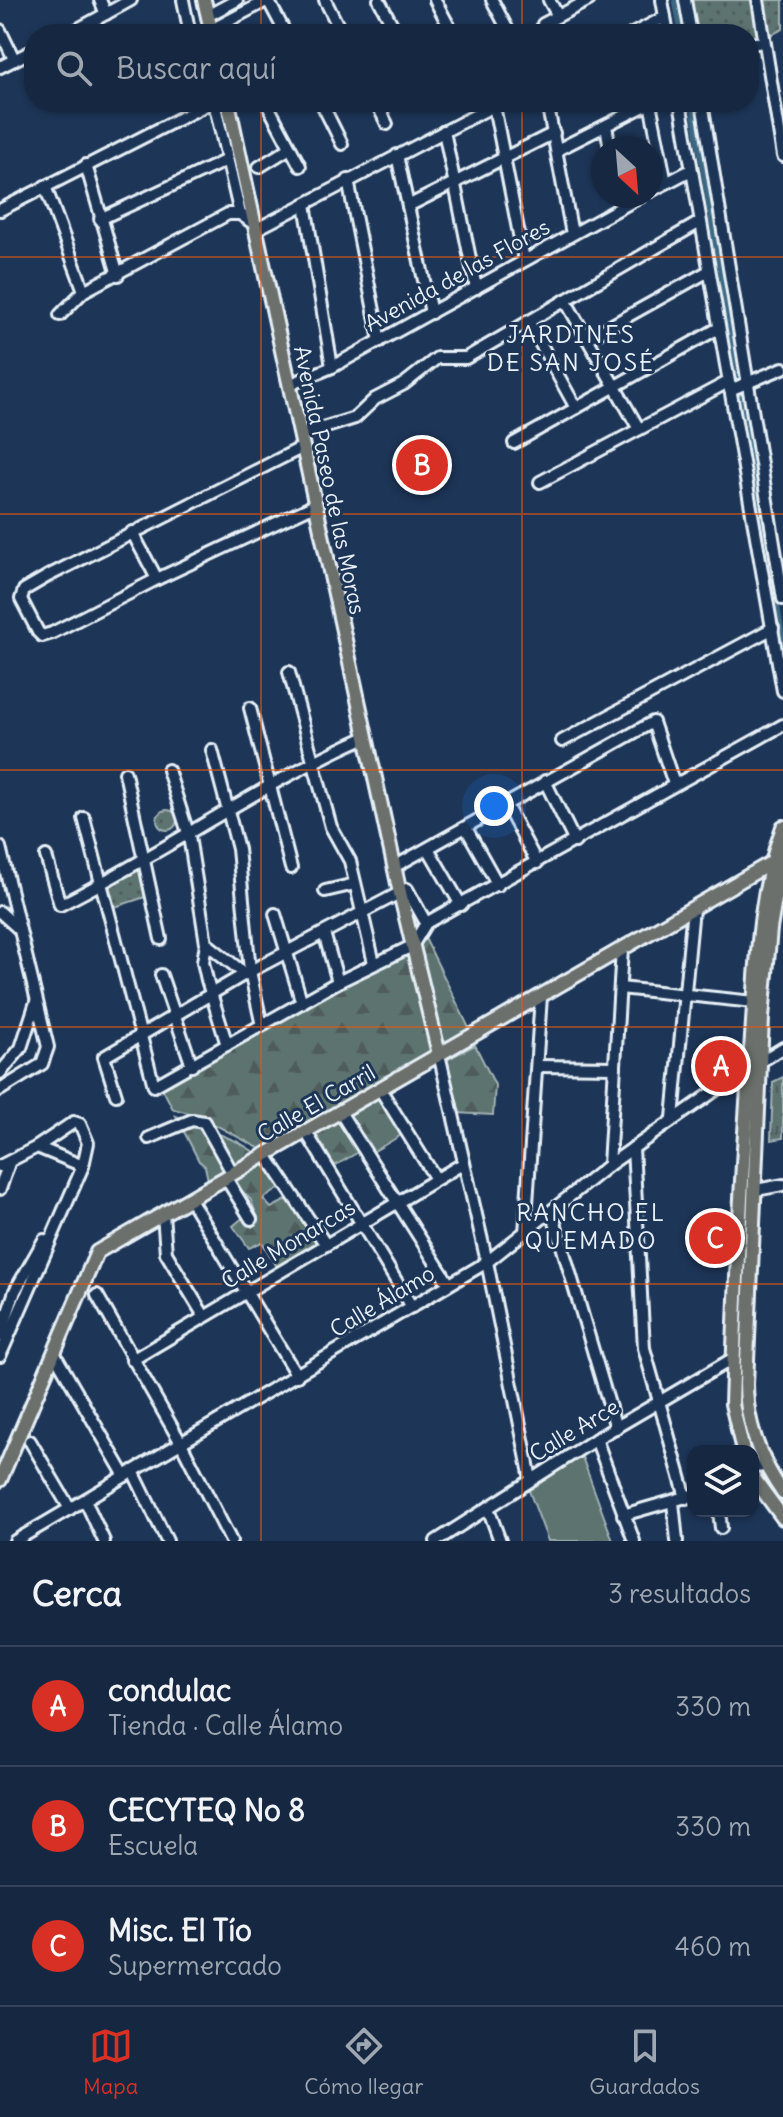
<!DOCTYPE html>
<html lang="es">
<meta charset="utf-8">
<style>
:root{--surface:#162841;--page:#1f3048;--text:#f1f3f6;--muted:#9ea6b1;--line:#35445a;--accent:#d93025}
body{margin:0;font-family:Delius,sans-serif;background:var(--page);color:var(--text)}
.controls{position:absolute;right:24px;bottom:24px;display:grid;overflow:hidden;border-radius:16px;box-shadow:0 2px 6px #0004}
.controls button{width:72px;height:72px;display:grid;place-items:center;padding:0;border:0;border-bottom:2px solid var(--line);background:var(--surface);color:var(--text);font:40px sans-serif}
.compass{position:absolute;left:591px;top:136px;width:72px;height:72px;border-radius:50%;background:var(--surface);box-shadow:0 2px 6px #0004;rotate:154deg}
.you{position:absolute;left:494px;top:806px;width:28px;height:28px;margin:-20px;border:6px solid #fff;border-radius:50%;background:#1a73e8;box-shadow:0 0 0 12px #1a73e833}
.badge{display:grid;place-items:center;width:52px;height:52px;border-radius:50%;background:var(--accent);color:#fff;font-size:26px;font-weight:700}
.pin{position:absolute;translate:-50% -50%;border:4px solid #fff;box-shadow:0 2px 8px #0006}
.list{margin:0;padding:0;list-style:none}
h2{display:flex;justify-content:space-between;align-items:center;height:104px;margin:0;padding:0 32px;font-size:34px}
h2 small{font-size:26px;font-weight:400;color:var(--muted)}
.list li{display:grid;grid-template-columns:52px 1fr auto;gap:24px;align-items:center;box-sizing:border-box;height:120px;padding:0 32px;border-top:2px solid var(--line)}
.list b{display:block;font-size:30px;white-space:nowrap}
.list p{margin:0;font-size:26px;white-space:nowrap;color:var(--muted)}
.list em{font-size:26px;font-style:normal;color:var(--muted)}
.icon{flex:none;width:44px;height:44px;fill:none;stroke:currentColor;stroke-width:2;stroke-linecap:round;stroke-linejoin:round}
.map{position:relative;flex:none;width:783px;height:1541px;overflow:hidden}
.search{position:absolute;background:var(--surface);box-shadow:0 2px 6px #0004;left:24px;right:24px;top:24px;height:88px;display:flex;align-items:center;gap:20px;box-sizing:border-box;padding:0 28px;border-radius:32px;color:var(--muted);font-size:30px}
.sheet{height:464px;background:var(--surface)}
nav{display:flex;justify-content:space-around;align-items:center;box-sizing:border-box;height:112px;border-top:2px solid var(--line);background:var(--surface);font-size:22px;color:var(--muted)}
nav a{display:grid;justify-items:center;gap:4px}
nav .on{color:var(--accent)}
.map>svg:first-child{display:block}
.grass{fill:url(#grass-tufts);stroke:#a2b2b4;stroke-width:2}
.forest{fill:url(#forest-firs);stroke:#a2b2b4;stroke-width:2}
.park{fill:url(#park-dots);stroke:#a2b2b4;stroke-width:2}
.pitch{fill:#5b736f;stroke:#a2b2b4;stroke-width:2}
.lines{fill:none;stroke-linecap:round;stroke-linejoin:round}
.canal{stroke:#3c6881;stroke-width:7}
.minor-casing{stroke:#e8f1f8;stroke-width:16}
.major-casing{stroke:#e8f1f8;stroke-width:18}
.minor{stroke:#1d3557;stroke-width:10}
.major{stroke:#6c706d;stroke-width:12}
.grid{fill:none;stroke:#e8590c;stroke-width:2;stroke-opacity:0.55}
.labels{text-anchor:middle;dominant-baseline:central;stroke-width:6;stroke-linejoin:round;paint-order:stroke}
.street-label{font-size:22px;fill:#e8f1f8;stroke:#1d3557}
.neighbourhood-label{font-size:24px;letter-spacing:2px;fill:#e8f1f8;stroke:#1d3557}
</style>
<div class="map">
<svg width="783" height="1541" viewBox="0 0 783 1541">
<defs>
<pattern id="grass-tufts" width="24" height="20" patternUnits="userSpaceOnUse" patternTransform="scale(2)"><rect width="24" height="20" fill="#5b736f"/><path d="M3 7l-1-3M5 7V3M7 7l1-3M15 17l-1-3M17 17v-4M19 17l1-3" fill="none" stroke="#4f5b5b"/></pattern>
<pattern id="forest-firs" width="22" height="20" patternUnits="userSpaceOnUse" patternTransform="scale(2)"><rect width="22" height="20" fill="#5b736f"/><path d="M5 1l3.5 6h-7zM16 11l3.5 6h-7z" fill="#4f5b5b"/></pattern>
<pattern id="park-dots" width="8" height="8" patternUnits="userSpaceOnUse" patternTransform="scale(2)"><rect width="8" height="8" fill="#5b736f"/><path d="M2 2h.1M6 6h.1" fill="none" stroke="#4f5b5b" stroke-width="1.8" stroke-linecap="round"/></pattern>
</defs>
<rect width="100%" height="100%" fill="#1d3557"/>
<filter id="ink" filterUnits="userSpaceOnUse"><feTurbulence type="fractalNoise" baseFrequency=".0125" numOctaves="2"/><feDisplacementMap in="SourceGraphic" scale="16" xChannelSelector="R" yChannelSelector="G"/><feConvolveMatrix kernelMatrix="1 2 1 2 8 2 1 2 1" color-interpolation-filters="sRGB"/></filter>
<g filter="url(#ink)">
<polygon class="grass" points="783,1077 783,1138 771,1140 773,1082"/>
<g class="forest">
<polygon points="421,930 472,1034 441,1052 416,942"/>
<polygon points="412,945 437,1054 268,1153 197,1115 173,1109 161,1086"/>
<polygon points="475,1045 495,1085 493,1115 456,1113 446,1060"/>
<polygon points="381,1094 403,1134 371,1153 346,1115"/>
<polygon points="176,1116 238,1142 259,1155 209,1185 205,1166 199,1161"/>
<polygon points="341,1118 362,1150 331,1168 312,1135"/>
<polygon points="268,1163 282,1187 263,1199 271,1208 290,1198 321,1244 277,1267 262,1242 249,1248 233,1226 245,1216 252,1227 259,1222 251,1200 233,1182"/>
</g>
<g class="park">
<polygon points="689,0 756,0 760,38 749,40 749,34 695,34"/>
<polygon points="761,0 783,0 783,29 767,37"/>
<circle cx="167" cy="820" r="10"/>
<polygon points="139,870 145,897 115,907 109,886"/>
</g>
<polygon class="pitch" points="582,1457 613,1541 548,1541 528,1488"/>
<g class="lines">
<g class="canal">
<polyline points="676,0 682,34"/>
<polyline points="693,102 783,645"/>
</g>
<defs>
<g id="minor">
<polyline points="100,0 106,14"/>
<polyline points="183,0 190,34"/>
<polyline points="268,0 286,34"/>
<polyline points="325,0 342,34"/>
<polyline points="379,0 397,34"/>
<polyline points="435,0 453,34"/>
<polyline points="492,0 510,34"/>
<polyline points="549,0 558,16"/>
<polyline points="662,0 668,34"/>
<polyline points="685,0 691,34"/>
<polyline points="758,0 783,156"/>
<polyline points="207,16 237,0"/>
<polyline points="543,24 589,0"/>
<polyline points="0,30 14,59"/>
<polyline points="211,30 268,0"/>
<polyline points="69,34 131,0"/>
<polyline points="632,34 665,17"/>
<polyline points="749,44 764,42"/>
<polyline points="0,67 34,50"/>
<polyline points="214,102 240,214"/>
<polyline points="266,102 300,166"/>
<polyline points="321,102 342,144"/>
<polyline points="376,102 387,124"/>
<polyline points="547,102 572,234"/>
<polyline points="680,102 783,691"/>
<polyline points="702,102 783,599"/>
<polyline points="494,106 524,260"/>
<polyline points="606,126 610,148"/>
<polyline points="444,131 476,288"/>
<polyline points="557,150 650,103 666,183"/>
<polyline points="397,155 431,313"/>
<polyline points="86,165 118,275"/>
<polyline points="259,167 290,148"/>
<polyline points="348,180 380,341"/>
<polyline points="45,186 84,291"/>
<polyline points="651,191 691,170"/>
<polyline points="305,204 332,367"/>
<polyline points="408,206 554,133"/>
<polyline points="0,210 212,102"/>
<polyline points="100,219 227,160"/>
<polyline points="255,230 501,102"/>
<polyline points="565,300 639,429"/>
<polyline points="60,315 84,291 228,214 240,214 254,224"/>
<polyline points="528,321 576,408"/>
<polyline points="587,339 707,272"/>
<polyline points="289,385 332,367 642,196"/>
<polyline points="730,390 783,368"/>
<polyline points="300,435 355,418 375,399 404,384 437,358 466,358 700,222"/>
<polyline points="514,443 717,329"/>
<polyline points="303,447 48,576 24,590 21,599 38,632 42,636 52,633 157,579 315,505"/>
<polyline points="540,482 728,382"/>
<polyline points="132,532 157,579"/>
<polyline points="289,672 331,827 350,861 374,963"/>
<polyline points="250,708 291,868"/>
<polyline points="562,741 773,628"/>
<polyline points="212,750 238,849 250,971 262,1026"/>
<polyline points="168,770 189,836 206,943 203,962 207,980 227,1045"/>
<polyline points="125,773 161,939"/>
<polyline points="545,781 575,842"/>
<polyline points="507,807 537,863"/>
<polyline points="84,818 154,1086 338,982 412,946 426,923 783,725"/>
<polyline points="466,828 498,885"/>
<polyline points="0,847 48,1047 42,1064 0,1090"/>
<polyline points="429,850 461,905"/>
<path d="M46,856L60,905C164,853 260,784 366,737"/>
<polyline points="394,867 653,722 674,784"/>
<polyline points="325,891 355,884"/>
<polyline points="0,912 19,929"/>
<polyline points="275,914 302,1003"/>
<polyline points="324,933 338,982"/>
<polyline points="206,943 245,974"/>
<polyline points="161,975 192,1066"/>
<polyline points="620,988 754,1002"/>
<polyline points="439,1054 487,1262 531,1479"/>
<polyline points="760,1062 783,1048"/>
<polyline points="537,1066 615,1067"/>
<polyline points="0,1073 21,1048 36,1002"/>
<polyline points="380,1089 436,1179"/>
<polyline points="116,1095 104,1057 245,974 407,889 426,923"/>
<polyline points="340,1112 449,1284"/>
<polyline points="673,1118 693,908"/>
<polyline points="306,1132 412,1307"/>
<polyline points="149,1138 192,1120 204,1122 233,1174"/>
<polyline points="37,1147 74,1122 80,1124 88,1143 83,1166"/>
<polyline points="633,1148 644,1348 686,1498"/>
<polyline points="266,1155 326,1245"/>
<polyline points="609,1165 622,949"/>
<polyline points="0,1166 37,1147 83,1166 0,1356"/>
<polyline points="226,1178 251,1219"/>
<polyline points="0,1189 9,1163"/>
<polyline points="756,1190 783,1185"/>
<polyline points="190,1199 297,1376"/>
<polyline points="552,1212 616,1428"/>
<polyline points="163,1214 166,1253 204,1316"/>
<polyline points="525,1233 541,996"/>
<polyline points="97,1295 181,1443 231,1541"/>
<polyline points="0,1336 15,1291 44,1240"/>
<polyline points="54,1353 125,1476"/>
<polyline points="132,1360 464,1163"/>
<polyline points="596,1439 634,1541"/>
<polyline points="30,1441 70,1509"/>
<polyline points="753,1467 766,1466"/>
<polyline points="133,1471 167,1541"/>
<polyline points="85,1500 104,1541"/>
<polyline points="673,1502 677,1541"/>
<polyline points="488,1508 500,1541"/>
<polyline points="719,1511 721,1528"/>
<polyline points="623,1515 693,1495"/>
<polyline points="15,1541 487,1262 609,1165 749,1067"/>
<polyline points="436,1541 596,1439 734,1358"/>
</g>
<g id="major">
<polyline points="204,0 212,34"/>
<polyline points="228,102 400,893 439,1054"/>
<path d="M783,852L770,929L762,1018L746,1384C746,1424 760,1460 783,1493"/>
<path d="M743,1451L732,1404C736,1282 742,1159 752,1037C757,966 758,895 783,827"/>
<polyline points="753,1477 783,1518"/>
<polyline points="0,1480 97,1252 769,864"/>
</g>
</defs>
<use href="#minor" class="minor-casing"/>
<use href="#major" class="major-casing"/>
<use href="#minor" class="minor"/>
<use href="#major" class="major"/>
</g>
</g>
<path class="grid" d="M261,0V34M522,0V34M261,102V1541M522,102V1541M0,257H783M0,514H783M0,770H783M0,1027H783M0,1284H783"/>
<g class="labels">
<g class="street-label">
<text transform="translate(457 275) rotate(-29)">Avenida de las Flores</text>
<text transform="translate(330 480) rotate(78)">Avenida Paseo de las Moras</text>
<text transform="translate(316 1103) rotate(-30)">Calle El Carril</text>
<text transform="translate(288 1244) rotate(-31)">Calle Monarcas</text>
<text transform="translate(382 1301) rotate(-31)">Calle Álamo</text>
<text transform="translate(574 1430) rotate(-31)">Calle Arce</text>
</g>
<g class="neighbourhood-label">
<text x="571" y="334">JARDINES<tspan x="571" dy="28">DE SAN JOSÉ</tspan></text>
<text x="591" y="1212">RANCHO EL<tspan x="591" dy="28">QUEMADO</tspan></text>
</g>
</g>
</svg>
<div class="controls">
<button><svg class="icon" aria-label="layers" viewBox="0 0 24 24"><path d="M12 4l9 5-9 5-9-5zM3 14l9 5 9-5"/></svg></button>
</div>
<svg class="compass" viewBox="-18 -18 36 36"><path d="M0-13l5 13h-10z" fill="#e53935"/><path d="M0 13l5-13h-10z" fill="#9ea6b1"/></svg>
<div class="you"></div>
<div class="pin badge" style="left:721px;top:1066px">A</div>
<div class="pin badge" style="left:422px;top:465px">B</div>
<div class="pin badge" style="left:715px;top:1238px">C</div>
<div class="search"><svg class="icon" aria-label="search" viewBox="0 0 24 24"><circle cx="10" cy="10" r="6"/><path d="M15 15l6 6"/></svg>Buscar aquí</div>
</div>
<section class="sheet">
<h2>Cerca<small>3 resultados</small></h2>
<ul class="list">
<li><span class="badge">A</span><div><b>condulac</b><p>Tienda · Calle Álamo</p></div><em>330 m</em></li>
<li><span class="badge">B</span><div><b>CECYTEQ No 8</b><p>Escuela</p></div><em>330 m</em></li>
<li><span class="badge">C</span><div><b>Misc. El Tío</b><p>Supermercado</p></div><em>460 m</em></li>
</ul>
</section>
<nav>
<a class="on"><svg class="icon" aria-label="map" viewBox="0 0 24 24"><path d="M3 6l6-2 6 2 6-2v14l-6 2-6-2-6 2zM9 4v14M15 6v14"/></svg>Mapa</a>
<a><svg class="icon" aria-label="directions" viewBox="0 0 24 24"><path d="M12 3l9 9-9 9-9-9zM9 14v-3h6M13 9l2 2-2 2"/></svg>Cómo llegar</a>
<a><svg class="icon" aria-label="saved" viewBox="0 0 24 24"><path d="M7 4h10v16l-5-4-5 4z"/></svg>Guardados</a>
</nav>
